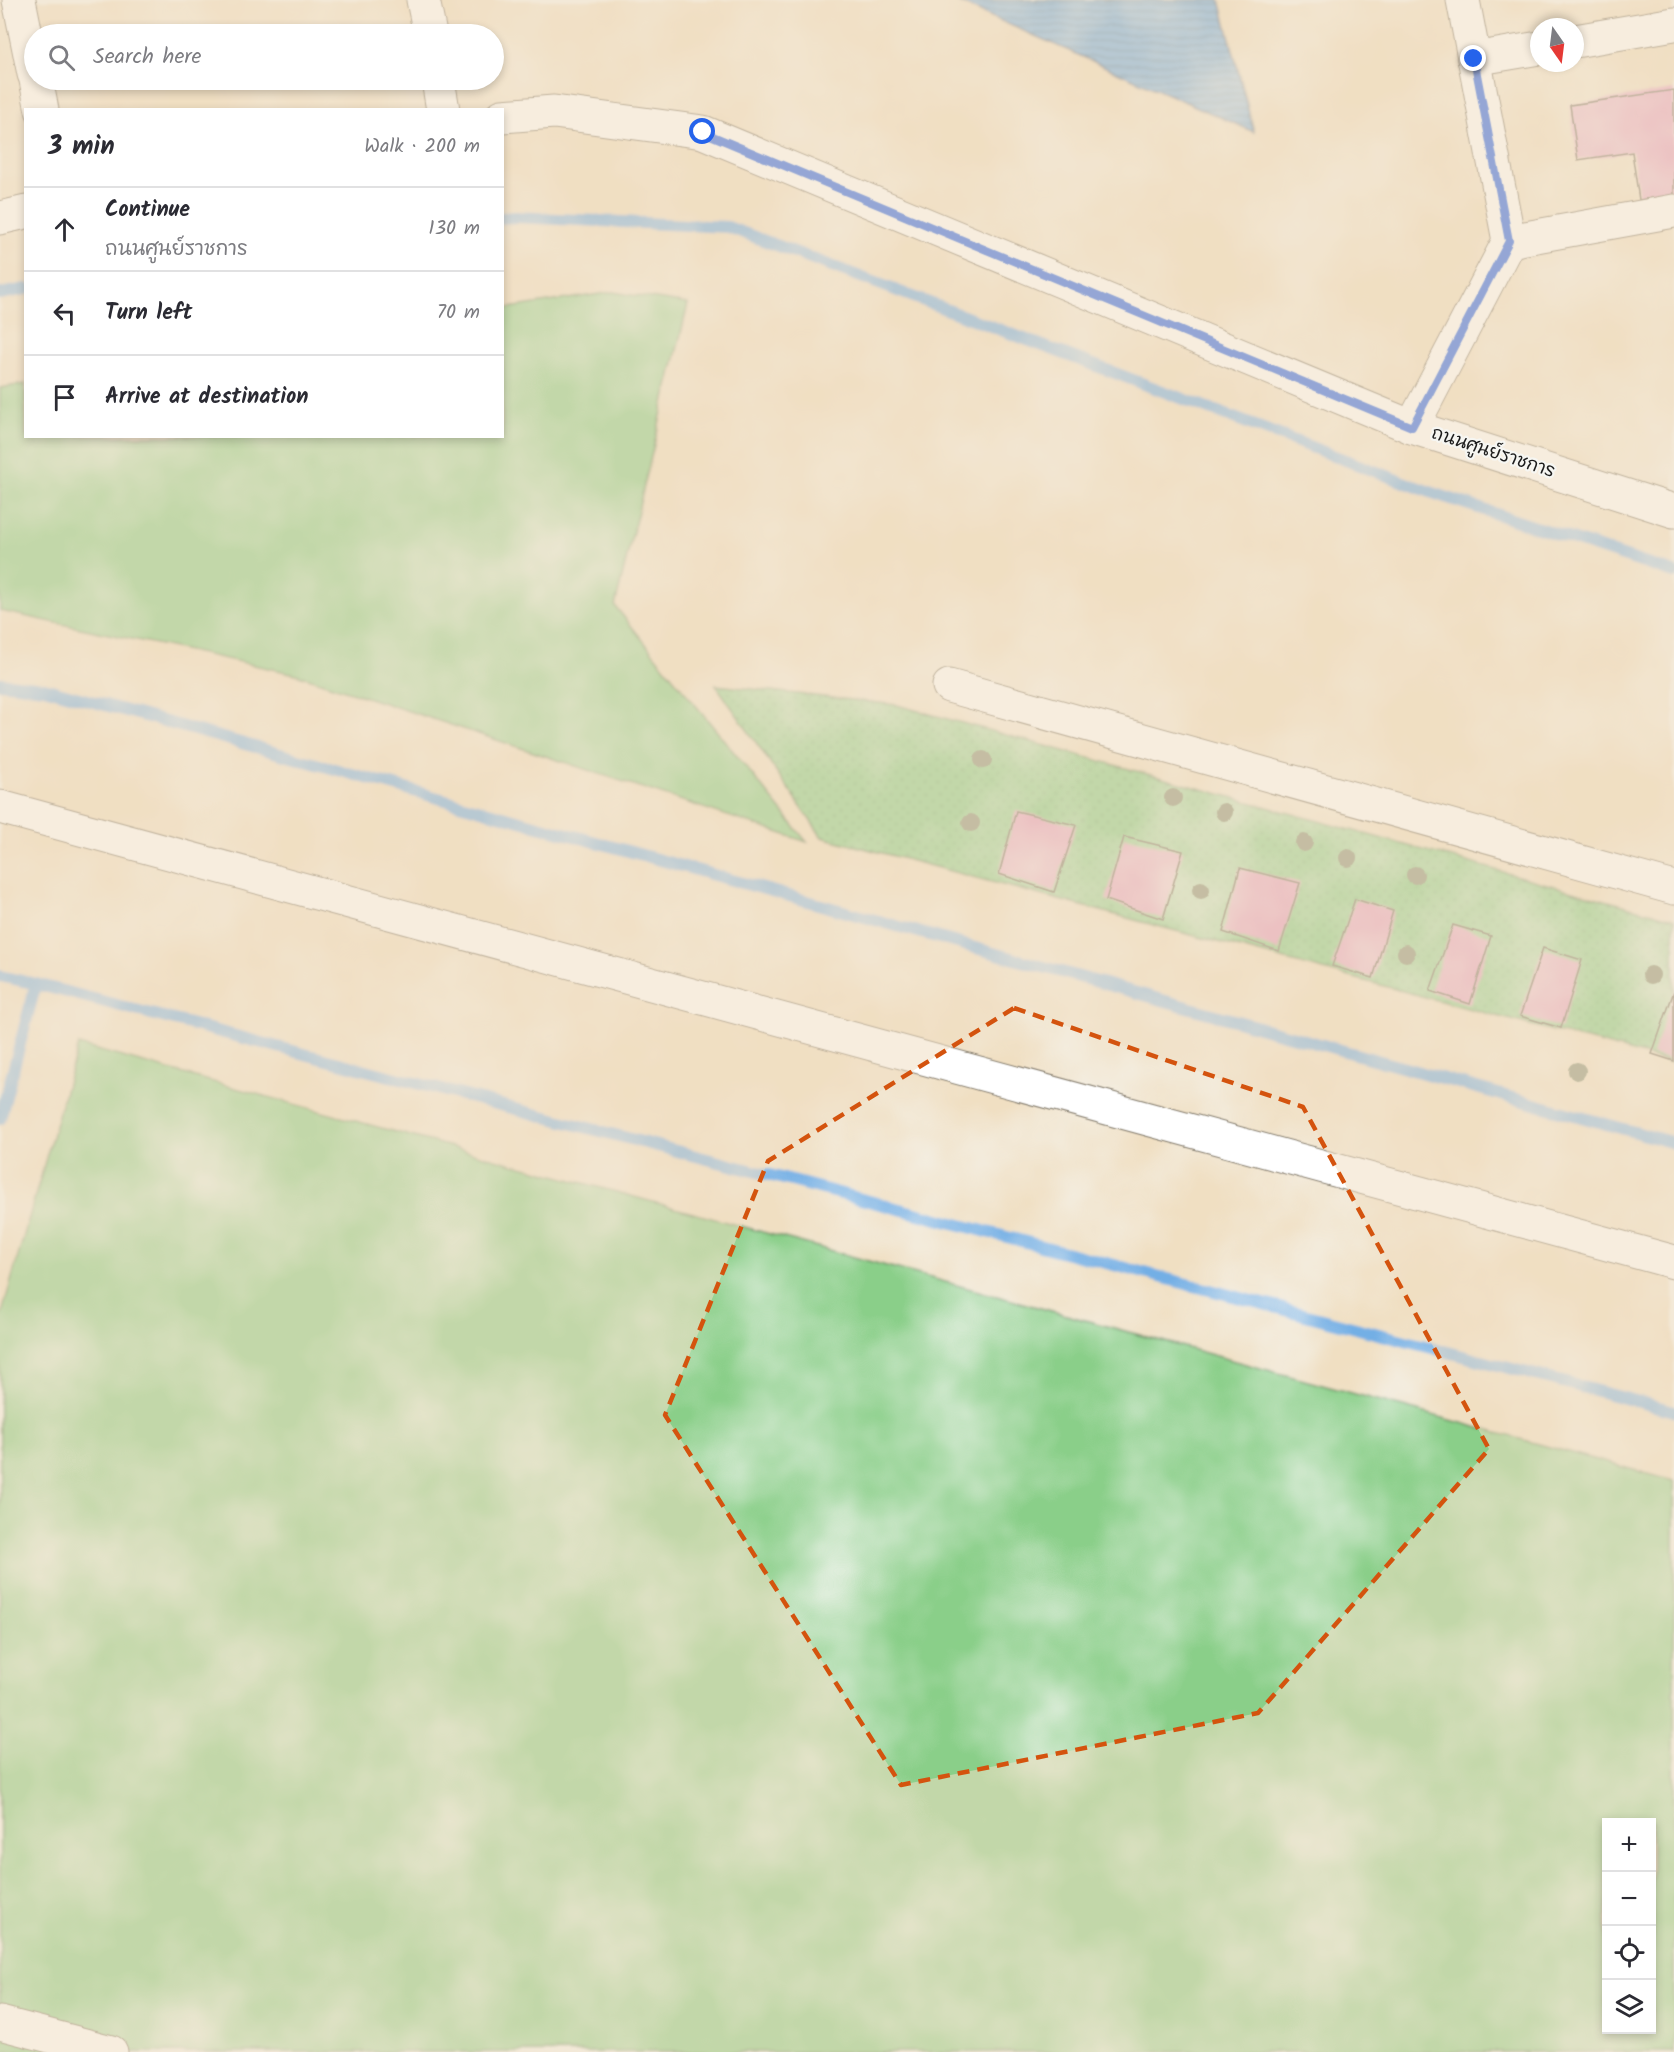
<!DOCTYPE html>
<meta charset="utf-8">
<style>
:root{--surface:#fff;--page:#f2f2f3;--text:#2b2b33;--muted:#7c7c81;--line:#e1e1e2}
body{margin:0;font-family:Kalam,"Playpen Sans Thai",sans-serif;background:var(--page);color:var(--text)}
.controls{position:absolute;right:18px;bottom:18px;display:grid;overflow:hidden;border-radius:0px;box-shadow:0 3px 9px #0003}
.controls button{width:54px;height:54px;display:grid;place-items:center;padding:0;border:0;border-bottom:2px solid var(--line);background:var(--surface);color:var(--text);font:30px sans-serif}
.compass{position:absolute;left:1530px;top:18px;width:54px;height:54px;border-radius:50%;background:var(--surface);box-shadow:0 3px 9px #0003;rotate:166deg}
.stop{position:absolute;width:18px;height:18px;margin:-14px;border:4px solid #2563eb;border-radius:50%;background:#fff}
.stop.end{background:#2563eb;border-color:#fff;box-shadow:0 2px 6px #0008}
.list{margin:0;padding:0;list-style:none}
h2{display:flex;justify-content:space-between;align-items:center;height:78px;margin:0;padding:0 24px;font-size:26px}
h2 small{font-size:20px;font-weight:400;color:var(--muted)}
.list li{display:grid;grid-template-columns:39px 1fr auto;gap:18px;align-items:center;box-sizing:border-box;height:84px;padding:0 24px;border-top:2px solid var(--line)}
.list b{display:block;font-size:22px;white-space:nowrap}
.list p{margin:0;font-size:20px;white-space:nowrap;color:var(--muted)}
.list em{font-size:20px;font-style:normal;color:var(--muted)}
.icon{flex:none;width:33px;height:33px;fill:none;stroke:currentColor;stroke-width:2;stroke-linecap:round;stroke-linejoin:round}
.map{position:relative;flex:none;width:1674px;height:2052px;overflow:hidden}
.search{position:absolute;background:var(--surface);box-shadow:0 3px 9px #0003;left:24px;top:24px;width:480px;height:66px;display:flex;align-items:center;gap:15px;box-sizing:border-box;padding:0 21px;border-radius:33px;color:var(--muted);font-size:22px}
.panel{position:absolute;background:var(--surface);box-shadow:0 3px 9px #0003;left:24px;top:108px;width:480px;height:330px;border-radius:0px}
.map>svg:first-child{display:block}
.grass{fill:#8acf89;stroke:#537652;stroke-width:1.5;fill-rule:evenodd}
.park{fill:url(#park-dots);stroke:#537652;stroke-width:1.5}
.water{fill:url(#water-rules);stroke:#486680;stroke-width:1.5}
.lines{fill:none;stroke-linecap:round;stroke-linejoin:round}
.stream{stroke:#73afe5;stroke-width:12}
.building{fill:#e69ec1}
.minor-casing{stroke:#867e6f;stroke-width:35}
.minor{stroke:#fff;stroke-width:33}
.tree{fill:#90967c}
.route{stroke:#2563eb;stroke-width:8}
.marked{fill:none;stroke:#d4530e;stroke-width:4.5;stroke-dasharray:12 8;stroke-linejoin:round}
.labels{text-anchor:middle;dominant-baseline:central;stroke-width:4.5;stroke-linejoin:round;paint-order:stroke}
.street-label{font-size:18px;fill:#1c1c1c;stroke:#f6f6f2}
</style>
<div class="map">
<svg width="1674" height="2052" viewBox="0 0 1674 2052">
<defs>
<pattern id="park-dots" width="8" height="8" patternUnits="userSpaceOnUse" patternTransform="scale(1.5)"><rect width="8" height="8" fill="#8acf89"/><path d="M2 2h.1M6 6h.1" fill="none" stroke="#76b176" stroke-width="1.8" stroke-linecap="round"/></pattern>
<pattern id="water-rules" width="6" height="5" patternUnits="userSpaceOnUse" patternTransform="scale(1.5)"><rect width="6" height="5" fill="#73afe5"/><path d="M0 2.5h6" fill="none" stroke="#5e8eb9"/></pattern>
</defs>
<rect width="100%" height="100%" fill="#f6f6f2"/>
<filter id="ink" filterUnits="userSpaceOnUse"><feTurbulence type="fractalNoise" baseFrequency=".0167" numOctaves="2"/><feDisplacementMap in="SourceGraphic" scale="12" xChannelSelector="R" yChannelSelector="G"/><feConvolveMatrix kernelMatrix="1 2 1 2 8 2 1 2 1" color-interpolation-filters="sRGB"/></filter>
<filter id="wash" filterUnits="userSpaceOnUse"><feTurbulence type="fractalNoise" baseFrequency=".008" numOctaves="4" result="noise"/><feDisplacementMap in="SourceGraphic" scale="24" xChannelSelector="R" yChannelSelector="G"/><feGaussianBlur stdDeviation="1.35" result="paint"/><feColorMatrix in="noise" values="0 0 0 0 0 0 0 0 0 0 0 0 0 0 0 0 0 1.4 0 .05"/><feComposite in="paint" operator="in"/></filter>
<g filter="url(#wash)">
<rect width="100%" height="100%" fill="#f0dfc2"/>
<g class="grass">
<polygon points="613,292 688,304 615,606 807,842 296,674 0,611 0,388 25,384 26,436 502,436 503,309"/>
<path d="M78,1045L1674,1481V2052H0V1320ZM1606,1822H1652V2030H1606Z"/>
</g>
<polygon class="park" points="716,685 897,705 1674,919 1674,1063 822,837"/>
<polygon class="water" points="953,0 1220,0 1254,132"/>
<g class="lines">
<g class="stream">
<polyline points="502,218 515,217 728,227 1430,492 1674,573"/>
<polyline points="0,294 26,289"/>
<polyline points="0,683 44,688 1674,1143"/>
<polyline points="0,976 36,984 1674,1411"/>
<polyline points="0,1119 36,984"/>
</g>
</g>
<g id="blocks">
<g class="building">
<polygon points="1674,90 1674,195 1639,200 1632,152 1578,160 1570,105"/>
<polygon points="1016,811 1076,825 1054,892 999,874"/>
<polygon points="1124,837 1183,851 1163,919 1106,900"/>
<polygon points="1240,868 1300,883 1279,951 1223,932"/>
<polygon points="1355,899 1393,911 1373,978 1332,966"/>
<polygon points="1453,925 1491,936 1470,1004 1430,991"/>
<polygon points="1543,948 1582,960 1561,1028 1520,1016"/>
<polygon points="1674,991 1674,1061 1652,1054"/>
</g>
</g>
</g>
<g filter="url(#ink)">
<use href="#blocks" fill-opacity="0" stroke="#867e6f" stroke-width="1.5"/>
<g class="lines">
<defs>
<g id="minor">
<polyline points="19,0 34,74"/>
<polyline points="423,0 430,34"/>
<polyline points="1575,41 1674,24"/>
<polyline points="1474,59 1539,48"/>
<polyline points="36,80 42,110"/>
<polyline points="438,80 443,110"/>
<polyline points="502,116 554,112 703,132 1412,427 1674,511"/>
<polyline points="0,218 26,212"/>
<polyline points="1509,241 1674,211"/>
<polyline points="1412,427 1509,241 1463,0"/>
<polyline points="949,686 1674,888"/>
<polyline points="0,807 1674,1262"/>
<polyline points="0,2023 111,2052"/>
</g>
</defs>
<use href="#minor" class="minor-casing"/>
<use href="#minor" class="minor"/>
</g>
<g class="tree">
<circle cx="983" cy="760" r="9"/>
<circle cx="1173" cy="798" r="9"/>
<circle cx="1224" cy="812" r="9"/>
<circle cx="971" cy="823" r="9"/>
<circle cx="1304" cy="843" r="9"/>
<circle cx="1348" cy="858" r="9"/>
<circle cx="1415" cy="875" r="9"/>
<circle cx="1201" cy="890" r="9"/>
<circle cx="1406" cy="953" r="9"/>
<circle cx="1651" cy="975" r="9"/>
<circle cx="1577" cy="1071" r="9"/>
</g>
</g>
<g class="lines" filter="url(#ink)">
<polyline class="route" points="703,132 1412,427 1509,241 1474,59"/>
</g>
<path d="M0 0H1674V2052H0ZM1014,1008L1303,1107L1489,1449L1258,1713L901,1785L665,1415L768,1161Z" fill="#f0dfc2" fill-opacity=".55" fill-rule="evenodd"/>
<path class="marked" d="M1014,1008L1303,1107L1489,1449L1258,1713L901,1785L665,1415L768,1161Z"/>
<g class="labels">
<g class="street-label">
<text transform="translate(1493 453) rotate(18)">ถนนศูนย์ราชการ</text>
</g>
</g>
</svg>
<div class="controls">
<button>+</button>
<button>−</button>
<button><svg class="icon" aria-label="locate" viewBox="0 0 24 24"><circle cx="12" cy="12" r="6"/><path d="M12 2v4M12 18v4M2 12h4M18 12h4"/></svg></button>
<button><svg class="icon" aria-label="layers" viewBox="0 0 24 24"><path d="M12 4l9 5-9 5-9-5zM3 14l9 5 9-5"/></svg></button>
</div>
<svg class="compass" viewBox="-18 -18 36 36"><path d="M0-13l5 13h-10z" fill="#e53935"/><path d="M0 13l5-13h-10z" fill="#7c7c81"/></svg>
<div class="stop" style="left:703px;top:132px"></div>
<div class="stop end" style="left:1474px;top:59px"></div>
<div class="search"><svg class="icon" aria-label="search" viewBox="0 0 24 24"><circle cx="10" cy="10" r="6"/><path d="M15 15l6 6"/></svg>Search here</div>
<section class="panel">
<h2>3 min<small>Walk · 200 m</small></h2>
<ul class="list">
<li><svg class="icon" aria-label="ahead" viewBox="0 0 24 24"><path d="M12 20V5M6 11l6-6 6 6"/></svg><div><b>Continue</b><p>ถนนศูนย์ราชการ</p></div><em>130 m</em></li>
<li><svg class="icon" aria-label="left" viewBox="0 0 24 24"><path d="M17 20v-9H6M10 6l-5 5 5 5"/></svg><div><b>Turn left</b></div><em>70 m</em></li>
<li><svg class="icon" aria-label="arrive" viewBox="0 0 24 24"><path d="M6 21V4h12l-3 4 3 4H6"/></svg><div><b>Arrive at destination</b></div></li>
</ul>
</section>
</div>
